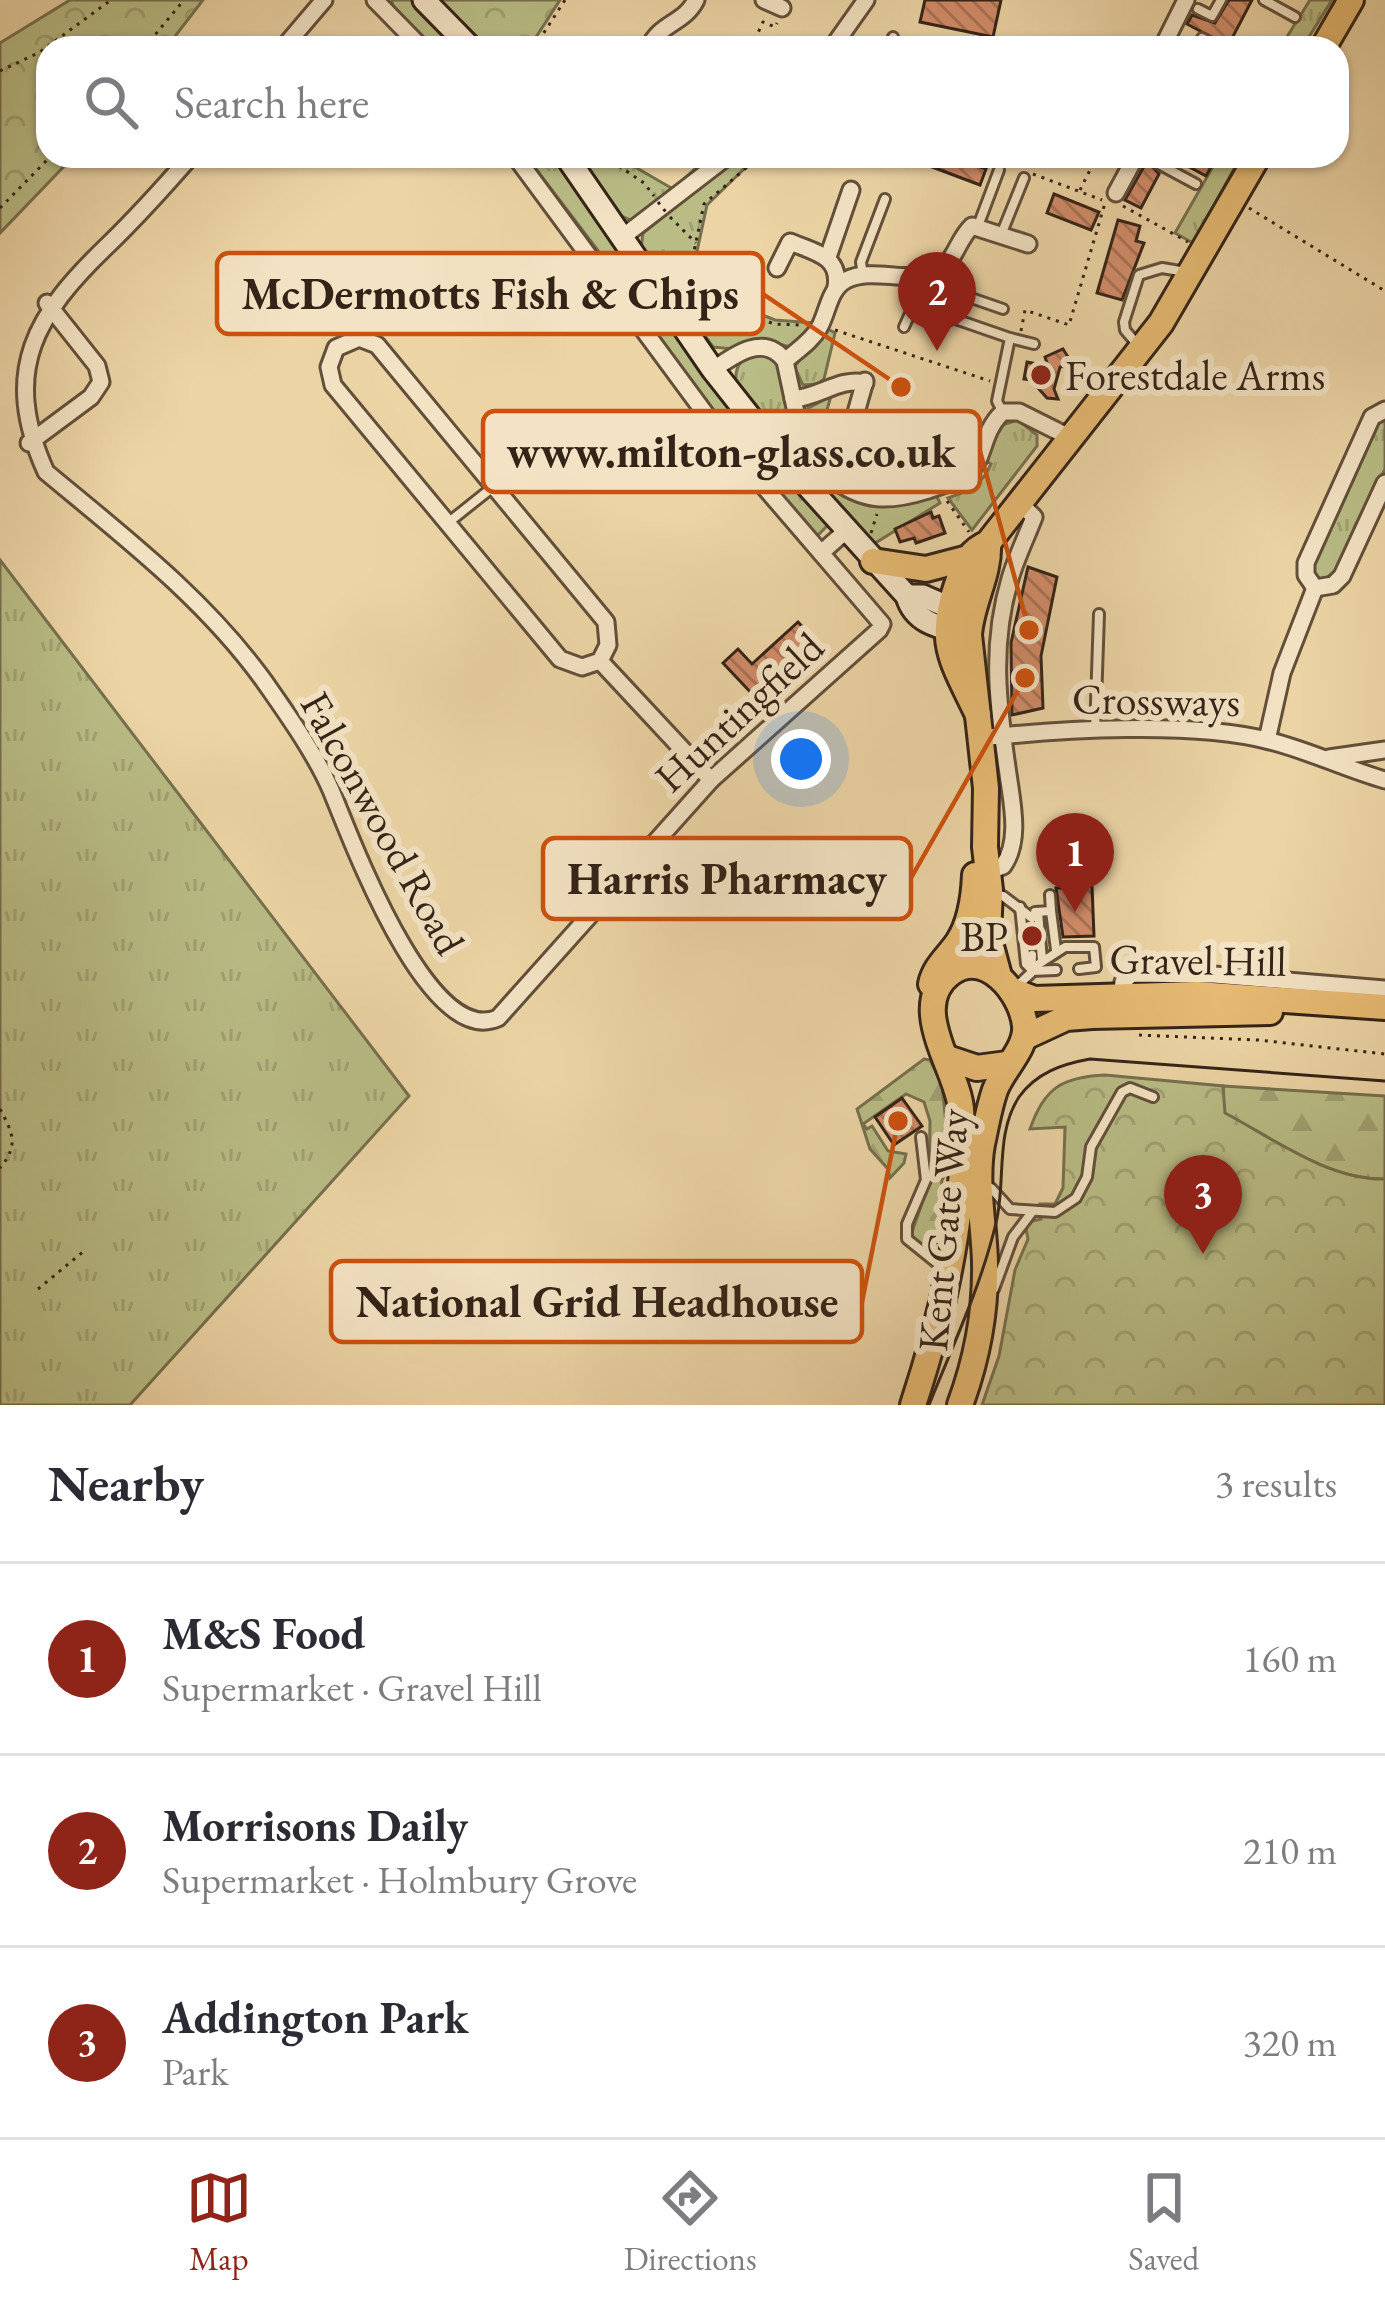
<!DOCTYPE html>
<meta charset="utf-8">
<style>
:root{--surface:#fff;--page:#f7f7f7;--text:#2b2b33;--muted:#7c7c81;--line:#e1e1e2;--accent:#8f2418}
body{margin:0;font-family:"EB Garamond",serif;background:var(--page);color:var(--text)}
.you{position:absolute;left:801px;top:759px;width:42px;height:42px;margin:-30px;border:9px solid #fff;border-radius:50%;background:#1a73e8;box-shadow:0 0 0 18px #1a73e833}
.badge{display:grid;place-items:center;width:78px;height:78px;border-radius:50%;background:var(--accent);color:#fff;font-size:39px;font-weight:700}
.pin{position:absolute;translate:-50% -99px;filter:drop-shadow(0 3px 6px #0008)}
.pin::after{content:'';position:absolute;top:63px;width:42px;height:36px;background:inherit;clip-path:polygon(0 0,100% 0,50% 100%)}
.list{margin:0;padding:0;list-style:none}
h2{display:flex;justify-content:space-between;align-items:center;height:156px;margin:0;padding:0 48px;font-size:51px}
h2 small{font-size:39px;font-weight:400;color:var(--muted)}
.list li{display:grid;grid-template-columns:78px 1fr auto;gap:36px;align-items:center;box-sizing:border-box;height:192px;padding:0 48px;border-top:3px solid var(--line)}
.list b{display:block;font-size:45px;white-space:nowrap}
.list p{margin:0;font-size:39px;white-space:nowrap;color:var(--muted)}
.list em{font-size:39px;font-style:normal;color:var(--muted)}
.icon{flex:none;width:66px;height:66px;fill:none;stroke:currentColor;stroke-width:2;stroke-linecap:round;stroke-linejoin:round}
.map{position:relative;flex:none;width:1385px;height:1405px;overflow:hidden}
.search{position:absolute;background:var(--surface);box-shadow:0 3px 9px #0004;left:36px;right:36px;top:36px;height:132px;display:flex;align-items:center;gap:30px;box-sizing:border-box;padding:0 42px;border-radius:36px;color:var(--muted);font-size:45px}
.sheet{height:732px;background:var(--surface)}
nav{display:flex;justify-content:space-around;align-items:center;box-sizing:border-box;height:168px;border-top:3px solid var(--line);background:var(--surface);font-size:33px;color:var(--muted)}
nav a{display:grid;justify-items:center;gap:6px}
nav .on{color:var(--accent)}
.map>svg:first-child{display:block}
.grass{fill:url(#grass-tufts);stroke:#76704e;stroke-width:3}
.forest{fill:url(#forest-firs);stroke:#76704e;stroke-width:3}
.park{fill:url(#park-crowns);stroke:#76704e;stroke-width:3}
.building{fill:url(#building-back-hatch);stroke:#342317;stroke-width:3}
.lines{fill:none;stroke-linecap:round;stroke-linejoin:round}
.lane-casing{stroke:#624f3a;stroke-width:14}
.street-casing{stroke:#624f3a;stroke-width:21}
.secondary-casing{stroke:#342317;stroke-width:27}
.primary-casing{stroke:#342317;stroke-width:30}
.path{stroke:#342317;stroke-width:3;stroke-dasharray:3 6;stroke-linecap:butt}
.lane{stroke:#f3e3c4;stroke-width:8}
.street{stroke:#f3e3c4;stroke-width:15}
.secondary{stroke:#f3e3c4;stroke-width:21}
.primary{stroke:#e6ba72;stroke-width:24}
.tram{stroke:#342317;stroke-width:3}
.path-bridge{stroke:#342317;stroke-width:3;stroke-dasharray:3 6;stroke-linecap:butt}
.poi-dot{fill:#8f2418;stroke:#f3e3c4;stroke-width:4.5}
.labels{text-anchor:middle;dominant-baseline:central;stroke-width:12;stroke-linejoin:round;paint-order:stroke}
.poi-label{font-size:42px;fill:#342317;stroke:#f3e3c4;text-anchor:start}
.street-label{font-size:42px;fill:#342317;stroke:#f3e3c4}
.leader{fill:none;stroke:#cd510e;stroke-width:4.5}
.callout-dot{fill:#cd510e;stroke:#f3e3c4;stroke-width:4.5}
.callout{fill:#f3e3c4;stroke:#cd510e;stroke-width:4.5}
.callout-label{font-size:45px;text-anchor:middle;font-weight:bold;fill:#342317}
</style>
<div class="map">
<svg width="1385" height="1405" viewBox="0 0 1385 1405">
<defs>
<pattern id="grass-tufts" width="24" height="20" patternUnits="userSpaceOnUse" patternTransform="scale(3)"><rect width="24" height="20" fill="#b9bc85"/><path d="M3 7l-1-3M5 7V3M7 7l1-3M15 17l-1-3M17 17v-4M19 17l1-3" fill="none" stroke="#a0a172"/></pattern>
<pattern id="forest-firs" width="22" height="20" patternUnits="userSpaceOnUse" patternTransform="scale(3)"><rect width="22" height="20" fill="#b9bc85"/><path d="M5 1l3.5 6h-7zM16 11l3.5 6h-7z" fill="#a0a172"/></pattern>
<pattern id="park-crowns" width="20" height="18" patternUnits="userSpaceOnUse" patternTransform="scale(3)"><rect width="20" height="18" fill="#b9bc85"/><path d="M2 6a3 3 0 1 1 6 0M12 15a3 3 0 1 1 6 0" fill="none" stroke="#a0a172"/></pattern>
<pattern id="building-back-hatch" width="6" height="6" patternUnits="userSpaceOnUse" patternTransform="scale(3)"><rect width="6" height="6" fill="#d18c69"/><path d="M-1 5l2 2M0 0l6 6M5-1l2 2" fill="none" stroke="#aa7255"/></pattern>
</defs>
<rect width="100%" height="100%" fill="#ecd4a5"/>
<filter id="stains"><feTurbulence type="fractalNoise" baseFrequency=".00167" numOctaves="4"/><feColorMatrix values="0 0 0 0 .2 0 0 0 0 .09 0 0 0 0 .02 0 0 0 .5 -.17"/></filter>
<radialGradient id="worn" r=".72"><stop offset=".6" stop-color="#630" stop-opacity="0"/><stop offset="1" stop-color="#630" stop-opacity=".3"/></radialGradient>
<g class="grass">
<polygon points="392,0 412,0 459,48 430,48 393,8"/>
<polygon points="1310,0 1332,0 1302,48 1280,48"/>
<polygon points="526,156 552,156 559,165 749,434 828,525 816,537 734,443 603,257"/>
<polygon points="576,156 616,156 673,189 709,156 718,156 633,221 617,214"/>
<polygon points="740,156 765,156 744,169 707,205 696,256 720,298 775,320 815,323 802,340 791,347 762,340 733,349 713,347 641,248 643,233"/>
<polygon points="1219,156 1241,156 1193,243 1175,233"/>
<polygon points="826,328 835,333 824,379 818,384 803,385 794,367"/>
<path d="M763,353L781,363L797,451L791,454L736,383C734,362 744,357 763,353Z"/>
<path d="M831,396L824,420L834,445L832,455L887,471L883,493C843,493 798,450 805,410Z"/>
<polygon points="1385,418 1385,469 1337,570 1321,582 1312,576 1312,562 1376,425"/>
<path d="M1018,420L1037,435V446L972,530L948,498C969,491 982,485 991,464L985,460L996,427Z"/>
<path d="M826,483C867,511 888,508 935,493L940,503L872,545L821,488Z"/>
<polygon points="0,560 409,1096 130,1405 0,1405"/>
</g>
<g class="forest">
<polygon points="924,1059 930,1060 942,1084 948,1145 943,1151 948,1169 942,1180 938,1242 926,1249 914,1243 911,1235 929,1183 930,1121 924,1102 906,1094 863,1124 867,1129 872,1126 888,1151 906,1154 904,1163 890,1178 888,1169 870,1149 857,1109"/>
<path d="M1223,1086L1385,1096V1179C1328,1180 1274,1139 1224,1113Z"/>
</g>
<g class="park">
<polygon points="70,0 203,0 166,48 48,48 48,156 74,156 0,233 0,43"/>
<polygon points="434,0 560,0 529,48 480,48"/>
<path d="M1105,1075L1223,1086L1225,1113C1274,1139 1328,1180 1385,1179V1405H982L999,1356L1015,1270L1028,1239L1026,1229L1032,1221L1041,1219L1040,1204H1055L1063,1188L1065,1127L1030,1129C1044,1088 1062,1077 1105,1075Z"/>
</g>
<g class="building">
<polygon points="925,0 1001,0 993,37 920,22"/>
<polygon points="1229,0 1252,0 1228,46 1187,24 1192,15 1215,23"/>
<polygon points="986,36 1020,43 1019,48 983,48"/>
<polygon points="903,156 951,156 986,169 980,185"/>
<polygon points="1169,156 1217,156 1206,176"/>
<polygon points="1147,161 1159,174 1141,208 1125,200"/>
<polygon points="1054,194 1099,212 1091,230 1047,213"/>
<polygon points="1118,220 1140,226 1136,241 1144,243 1122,300 1097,293"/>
<polygon points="1063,349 1073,365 1060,367 1054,389 1058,399 1047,398 1031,380 1024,379 1027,362 1048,366 1045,357"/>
<polygon points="931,512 933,518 939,516 945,533 916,543 914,538 900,542 895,529"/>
<polygon points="1028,567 1057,577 1041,656 1043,708 1012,715 1011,643"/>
<polygon points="798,622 815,640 754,696 723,663 738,649 752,664"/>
<polygon points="1092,886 1094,936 1063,937 1056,888"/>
<polygon points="902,1098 922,1126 894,1145 875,1117"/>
</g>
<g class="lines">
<defs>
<g id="lane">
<polyline points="1264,0 1295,17"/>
<polyline points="1198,9 1212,16 1221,0"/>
<polyline points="1165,42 1186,48"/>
<polyline points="889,48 893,37"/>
<polyline points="1196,48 1202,38 1215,45 1214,48"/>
<polyline points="1158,156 1155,162 1196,184"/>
<polyline points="978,226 999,170"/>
<polyline points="1001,235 1024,178"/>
<polyline points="863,276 861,262 885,199"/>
<polyline points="925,282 1003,309"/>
<polyline points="935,312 1010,338 997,401 1002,411"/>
<polyline points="904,327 925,280"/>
<polyline points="1010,338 1034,344"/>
<polyline points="1136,343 1125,330 1124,322 1139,275 1162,268 1186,272"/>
<polyline points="449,522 493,487"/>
<polyline points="1095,732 1099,614"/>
<polyline points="994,895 1003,896 1032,918"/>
<polyline points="1020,907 1026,964 1031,969 1065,947 1094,947 1096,967 1079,969"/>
<polyline points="1051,911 1056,950"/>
<polyline points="1035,912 1051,911 1050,895"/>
<polyline points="1038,912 1042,960"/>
<polyline points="1031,971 1056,970"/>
<polyline points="1017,986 1031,973 1032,955"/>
<polyline points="921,1137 926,1180 907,1224 907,1239 943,1268"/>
<polyline points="991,1188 1010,1209 1055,1212 1076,1198 1087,1177 1091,1147 1122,1092 1130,1088 1153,1097"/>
<polyline points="994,1289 1013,1237 1032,1212"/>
</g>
<g id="street">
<polyline points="375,0 422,48"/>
<polyline points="764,0 782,8"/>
<polyline points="283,48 324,0"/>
<path d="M649,48C659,23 684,24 696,0"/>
<polyline points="832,48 866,0"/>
<polyline points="1162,48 1186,0"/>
<path d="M191,156C164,187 138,216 108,245C36,314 0,370 46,472C124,537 204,598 264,681C287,714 315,753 331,790C351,838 428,1049 498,1018L711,780L879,630L882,624L730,447L515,156"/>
<polyline points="1116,193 1136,156"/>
<polyline points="624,236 728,156"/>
<polyline points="828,257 851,190"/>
<path d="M777,268L790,242C814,252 841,256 836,287"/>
<path d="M785,361C796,351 811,342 819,328C828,312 829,289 846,280C874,266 910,286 939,270C955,261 958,239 972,226L1028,244"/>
<path d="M713,370C735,354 765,333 785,361L804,450C811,462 820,468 831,477C863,503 890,502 928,490C943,485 959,481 971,470C985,457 982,431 1003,412H1019L1071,438"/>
<path d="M793,399C819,397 841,377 865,383"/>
<polyline points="853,423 865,381"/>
<polyline points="29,443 91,397 101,382 97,366 47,303"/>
<polyline points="821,553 847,530"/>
<polyline points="1315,588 1306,575 1306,563 1372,417 1385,410"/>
<polyline points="1315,588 1333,585 1342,576 1385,483"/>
<polyline points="600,661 608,645 606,622 377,345 359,338 336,348 329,367 333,385 560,659 582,667 600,661 711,780"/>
<path d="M981,738C1061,729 1194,721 1270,741C1310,751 1346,769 1385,780"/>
<polyline points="1267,740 1282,673 1315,588"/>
<polyline points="1329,758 1385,750"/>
<path d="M990,871L1003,866C1021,841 1012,803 1008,774C998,706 990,646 1010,579C1016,558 1026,538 1034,517L1020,503"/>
<polyline points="1121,996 1123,982 1132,974 1214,975 1385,989"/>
</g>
<g id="secondary">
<polyline points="424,0 471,48"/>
<path d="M566,156L713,370L784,460L907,596C914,622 938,627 962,633"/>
<polyline points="907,596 923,596 964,614"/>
</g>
<g id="primary">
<polyline points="1323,48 1351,0"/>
<path d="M988,543C990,574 971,603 969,635L986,788L985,847L990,890L988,935L999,976"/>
<polyline points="873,561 926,569 968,558"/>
<path d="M978,715C951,658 936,642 959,579C965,562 971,550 988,543L1161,323L1258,156"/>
<path d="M931,984C935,966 948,957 958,942C971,922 974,898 975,875"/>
<polyline points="1011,990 1034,999 1197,994 1385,1007"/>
<polyline points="1025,1037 1066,1018 1092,1016 1270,1012"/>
<polyline points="947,1058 977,1068 1007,1064"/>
<path d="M913,1405C943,1314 969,1206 961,1109C958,1070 906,1006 951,973C985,948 1022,993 1025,1026C1027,1048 1003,1069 995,1090C989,1107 986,1126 982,1144C975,1183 984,1223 985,1262C986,1311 977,1359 960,1405"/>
</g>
</defs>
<use href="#lane" class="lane-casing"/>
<use href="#street" class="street-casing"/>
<use href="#secondary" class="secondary-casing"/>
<use href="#primary" class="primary-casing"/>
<g class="path">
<polyline points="144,48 184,0"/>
<polyline points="534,48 565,0"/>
<polyline points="751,48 763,22 775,27 777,23"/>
<polyline points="0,71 40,52 111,0"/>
<polyline points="604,156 644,183 654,196"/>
<polyline points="760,156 704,204 693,256 717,301 774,324 802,325"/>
<polyline points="633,167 638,156"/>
<polyline points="1033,174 1102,200"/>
<polyline points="1080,190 1097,156"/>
<polyline points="1123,206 1188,242"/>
<polyline points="0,208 51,156"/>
<polyline points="1249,208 1385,291"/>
<polyline points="670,217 696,243"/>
<polyline points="835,330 990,381"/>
<polyline points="1021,331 1025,310 1069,325 1105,203"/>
<polyline points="947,501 969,532"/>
<polyline points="871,533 877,514"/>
<polyline points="1139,1035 1258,1040 1385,1054"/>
<path d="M0,1109C13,1133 19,1145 0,1168"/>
<polyline points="38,1289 84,1251"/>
</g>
<use href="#lane" class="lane"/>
<use href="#street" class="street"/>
<use href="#secondary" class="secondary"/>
<use href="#primary" class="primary"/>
<path class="tram" d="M929,1405C953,1345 981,1286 996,1223C1006,1183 995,1133 1019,1097C1036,1073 1062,1064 1090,1059L1385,1081"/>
<polyline class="path-bridge" points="658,202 669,216"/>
</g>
<g class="poi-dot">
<circle cx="1041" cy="375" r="12"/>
<circle cx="1032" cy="936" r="12"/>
</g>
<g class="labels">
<g class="poi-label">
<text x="1065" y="375">Forestdale Arms</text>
<text x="1008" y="936" text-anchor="end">BP</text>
</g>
<g class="street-label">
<text transform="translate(1156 700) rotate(1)">Crossways</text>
<text transform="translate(739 712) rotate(-43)">Huntingfield</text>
<text transform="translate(383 823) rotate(61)">Falconwood Road</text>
<text transform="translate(1198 960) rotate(1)">Gravel Hill</text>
<text transform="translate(943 1230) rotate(-85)">Kent Gate Way</text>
</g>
</g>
<path class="leader" d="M901 387L763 294M1029 630L980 451M1025 678L911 878M898 1121L862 1302"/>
<g class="callout-dot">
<circle cx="901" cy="387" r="12"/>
<circle cx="1029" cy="630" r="12"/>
<circle cx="1025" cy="678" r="12"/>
<circle cx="898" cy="1121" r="12"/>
</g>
<g class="callout">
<rect x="217" y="253" width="546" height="81" rx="12"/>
<rect x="483" y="411" width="497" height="81" rx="12"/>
<rect x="543" y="838" width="368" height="81" rx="12"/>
<rect x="331" y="1261" width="531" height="81" rx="12"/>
</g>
<g class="callout-label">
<text x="490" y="309">McDermotts Fish &amp; Chips</text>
<text x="731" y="467">www.milton-glass.co.uk</text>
<text x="727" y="894">Harris Pharmacy</text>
<text x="597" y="1317">National Grid Headhouse</text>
</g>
<rect width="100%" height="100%" filter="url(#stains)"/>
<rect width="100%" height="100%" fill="url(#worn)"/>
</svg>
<div class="you"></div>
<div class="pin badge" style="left:1075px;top:912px">1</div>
<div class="pin badge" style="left:937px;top:351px">2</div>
<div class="pin badge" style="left:1203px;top:1254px">3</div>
<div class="search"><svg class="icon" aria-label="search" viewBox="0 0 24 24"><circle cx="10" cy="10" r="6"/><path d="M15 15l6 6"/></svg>Search here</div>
</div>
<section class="sheet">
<h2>Nearby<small>3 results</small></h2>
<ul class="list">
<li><span class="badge">1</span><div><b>M&amp;S Food</b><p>Supermarket · Gravel Hill</p></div><em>160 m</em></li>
<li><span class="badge">2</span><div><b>Morrisons Daily</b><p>Supermarket · Holmbury Grove</p></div><em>210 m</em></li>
<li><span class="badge">3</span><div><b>Addington Park</b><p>Park</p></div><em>320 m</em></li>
</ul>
</section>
<nav>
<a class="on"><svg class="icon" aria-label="map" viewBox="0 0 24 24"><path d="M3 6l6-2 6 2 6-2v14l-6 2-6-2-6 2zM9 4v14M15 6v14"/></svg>Map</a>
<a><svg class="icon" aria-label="directions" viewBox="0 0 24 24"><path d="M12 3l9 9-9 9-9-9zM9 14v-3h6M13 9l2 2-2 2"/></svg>Directions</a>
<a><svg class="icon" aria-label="saved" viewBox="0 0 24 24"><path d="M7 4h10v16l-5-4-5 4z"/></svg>Saved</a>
</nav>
